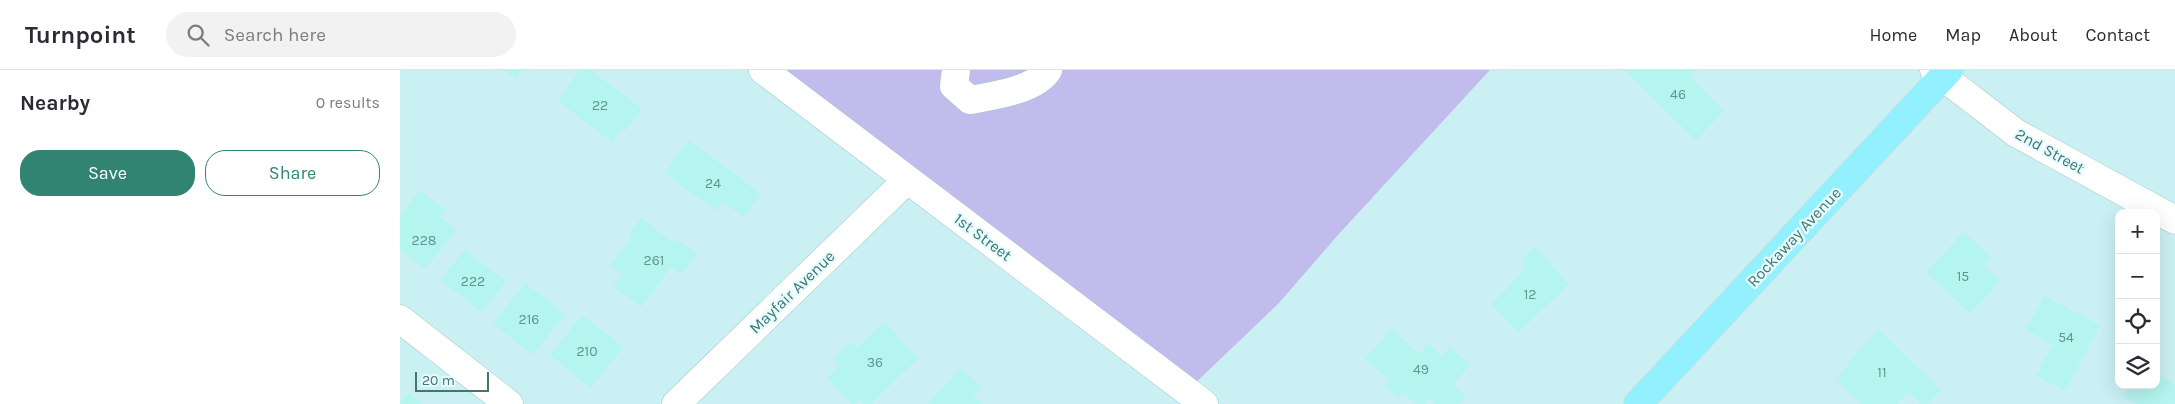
<!DOCTYPE html>
<meta charset="utf-8">
<style>
:root{--surface:#fff;--page:#f2f2f3;--text:#2b2b33;--muted:#7c7c81;--line:#e1e1e2;--accent:#328472}
body{margin:0;font-family:Karla,sans-serif;background:var(--page);color:var(--text)}
.controls{position:absolute;right:15px;bottom:15px;display:grid;overflow:hidden;border-radius:10px;box-shadow:0 5px 20px #0002}
.controls button{width:45px;height:45px;display:grid;place-items:center;padding:0;border:0;border-bottom:1px solid var(--line);background:var(--surface);color:var(--text);font:25px sans-serif}
.scale{position:absolute;left:15px;bottom:12px;width:74px;box-sizing:border-box;padding-left:5px;border:2px solid #45756e;border-top:0;font-size:14px;line-height:18px;white-space:nowrap;color:#45756e;-webkit-text-stroke:4px #e5fcff;paint-order:stroke}
.list{margin:0;padding:0;list-style:none}
h2{display:flex;justify-content:space-between;align-items:center;height:65px;margin:0;padding:0 20px;font-size:21px}
h2 small{font-size:16px;font-weight:400;color:var(--muted)}
.actions{display:flex;gap:10px;padding:15px 20px}
.actions a{flex:1;padding:11px 0;border:1px solid var(--accent);border-radius:20px;text-align:center;font-size:18px;color:var(--accent)}
.actions .main{background:var(--accent);color:#fff}
.icon{flex:none;width:28px;height:28px;fill:none;stroke:currentColor;stroke-width:2;stroke-linecap:round;stroke-linejoin:round}
.map{position:relative;flex:none;width:1775px;height:334px;overflow:hidden}
header{display:flex;align-items:center;gap:30px;box-sizing:border-box;height:70px;padding:0 25px;background:var(--surface);border-bottom:1px solid var(--line)}
header strong{font-size:24px}
nav{display:flex;gap:28px;margin-inline-start:auto;font-size:18px}
.search{width:350px;height:45px;background:var(--page);display:flex;align-items:center;gap:12px;box-sizing:border-box;padding:0 18px;border-radius:28px;color:var(--muted);font-size:19px}
main{display:flex}
aside{flex:1;background:var(--surface)}
.map>svg:first-child{display:block}
.residential{fill:#caf0f3;fill-rule:evenodd}
.green{fill:#c1bceb}
.building{fill:#b4f5ef}
.lines{fill:none;stroke-linecap:round;stroke-linejoin:round}
.minor-casing{stroke:#a0cac8;stroke-width:29}
.major-casing{stroke:#cbd8d6;stroke-width:29}
.minor{stroke:#fff;stroke-width:28}
.major{stroke:#93f0ff;stroke-width:28}
.labels{text-anchor:middle;dominant-baseline:central;stroke-width:4.5;stroke-linejoin:round;paint-order:stroke}
.number-label{font-size:14px;fill:#61958e}
.street-label{font-size:16px;fill:#45756e;stroke:#e5fcff}
</style>
<header>
<strong>Turnpoint</strong>
<div class="search"><svg class="icon" aria-label="search" viewBox="0 0 24 24"><circle cx="10" cy="10" r="6"/><path d="M15 15l6 6"/></svg>Search here</div>
<nav><a>Home</a><a>Map</a><a>About</a><a>Contact</a></nav>
</header>
<main>
<aside>
<h2>Nearby<small>0 results</small></h2>
<ul class="list">
</ul>
<div class="actions"><a class="main">Save</a><a>Share</a></div>
</aside>
<div class="map">
<svg width="1775" height="334" viewBox="0 0 1775 334">
<rect width="100%" height="100%" fill="#defafe"/>
<path class="residential" d="M0,0H362L787,321L879,233L938,165L1090,0H1775V334H0ZM1719,143H1756V315H1719Z"/>
<polygon class="green" points="362,0 1090,0 938,165 879,233 787,321"/>
<g class="building">
<polygon points="104,0 123,0 116,9"/>
<polygon points="180,0 190,0 242,39 225,61 222,59 212,72 158,31"/>
<polygon points="1225,0 1295,0 1289,6 1324,41 1296,70"/>
<polygon points="289,70 361,124 344,147 323,132 316,141 265,103"/>
<polygon points="20,120 45,140 40,147 56,159 25,199 0,180 0,146"/>
<polygon points="241,148 274,173 277,169 297,184 282,204 271,197 241,237 213,216 222,205 210,196 232,167 229,165"/>
<polygon points="1564,162 1591,188 1584,196 1600,211 1570,243 1526,202"/>
<polygon points="1134,176 1169,214 1118,263 1092,234 1126,199 1122,189"/>
<polygon points="64,180 106,211 82,242 41,210"/>
<polygon points="125,213 165,244 133,285 93,254"/>
<polygon points="1644,226 1700,255 1665,321 1636,306 1653,274 1626,260"/>
<polygon points="182,245 223,277 191,318 150,285"/>
<polygon points="484,252 518,288 471,334 464,334 460,330 452,334 427,308 439,295 434,289 452,272 457,278"/>
<polygon points="992,259 1019,284 1028,274 1042,286 1050,277 1070,295 1053,314 1066,326 1059,334 1035,334 1029,329 1025,334 1016,334 1003,322 998,327 984,315 989,310 965,289"/>
<polygon points="1479,260 1541,320 1528,334 1521,334 1509,322 1497,334 1462,334 1436,309 1450,294 1448,292"/>
<polygon points="561,298 581,317 573,325 582,334 528,334"/>
<polygon points="1756,304 1775,314 1775,334 1736,334 1724,327 1731,315 1756,315"/>
<polygon points="8,323 21,334 0,334"/>
</g>
<g class="lines">
<defs>
<g id="minor">
<polyline points="363,0 804,334"/>
<path d="M556,0L554,16L570,30C592,26 636,20 648,0"/>
<polyline points="1534,0 1616,63 1775,150"/>
<polyline points="0,249 109,334"/>
<polyline points="276,334 507,110"/>
</g>
<polyline id="major" points="1238,334 1549,0"/>
</defs>
<use href="#minor" class="minor-casing"/>
<use href="#major" class="major-casing"/>
<use href="#minor" class="minor"/>
<use href="#major" class="major"/>
</g>
<g class="labels">
<g class="number-label">
<text x="1278" y="24">46</text>
<text x="200" y="35">22</text>
<text x="313" y="113">24</text>
<text x="24" y="170">228</text>
<text x="254" y="190">261</text>
<text x="1563" y="206">15</text>
<text x="73" y="211">222</text>
<text x="1130" y="224">12</text>
<text x="129" y="249">216</text>
<text x="1666" y="267">54</text>
<text x="187" y="281">210</text>
<text x="475" y="292">36</text>
<text x="1021" y="299">49</text>
<text x="1482" y="302">11</text>
</g>
<g class="street-label">
<text transform="translate(1650 81) rotate(29)">2nd Street</text>
<text transform="translate(583 167) rotate(37)">1st Street</text>
<text transform="translate(1394 167) rotate(-47)">Rockaway Avenue</text>
<text transform="translate(392 222) rotate(-44)">Mayfair Avenue</text>
</g>
</g>
</svg>
<div class="controls">
<button>+</button>
<button>−</button>
<button><svg class="icon" aria-label="locate" viewBox="0 0 24 24"><circle cx="12" cy="12" r="6"/><path d="M12 2v4M12 18v4M2 12h4M18 12h4"/></svg></button>
<button><svg class="icon" aria-label="layers" viewBox="0 0 24 24"><path d="M12 4l9 5-9 5-9-5zM3 14l9 5 9-5"/></svg></button>
</div>
<div class="scale">20 m</div>
</div>
</main>
